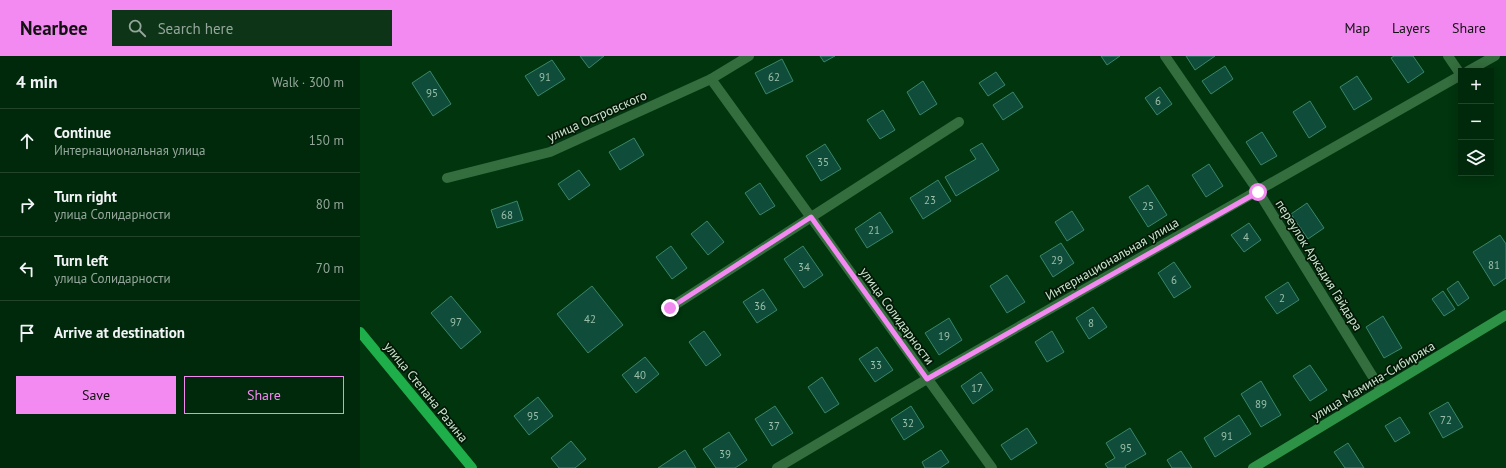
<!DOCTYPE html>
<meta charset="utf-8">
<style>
:root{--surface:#00280a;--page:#0e3418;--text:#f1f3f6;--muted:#95a69c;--line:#22442b;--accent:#f38af1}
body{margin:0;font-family:"PT Sans",sans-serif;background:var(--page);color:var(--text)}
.controls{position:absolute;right:12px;top:12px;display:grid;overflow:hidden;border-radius:0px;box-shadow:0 2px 10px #0003}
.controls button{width:36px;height:36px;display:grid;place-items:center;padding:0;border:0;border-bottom:1px solid var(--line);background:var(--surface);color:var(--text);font:20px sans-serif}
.stop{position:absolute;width:12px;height:12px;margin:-9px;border:3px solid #f38af1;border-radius:50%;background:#fff}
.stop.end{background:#f38af1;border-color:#fff;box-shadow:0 1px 4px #0008}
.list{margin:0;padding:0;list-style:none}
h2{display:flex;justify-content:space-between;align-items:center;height:52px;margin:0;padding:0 16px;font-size:17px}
h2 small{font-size:13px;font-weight:400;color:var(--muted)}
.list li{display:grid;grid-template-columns:26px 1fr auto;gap:12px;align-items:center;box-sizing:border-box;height:64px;padding:0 16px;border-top:1px solid var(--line)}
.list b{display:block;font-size:15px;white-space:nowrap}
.list p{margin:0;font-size:13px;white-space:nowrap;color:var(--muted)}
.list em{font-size:13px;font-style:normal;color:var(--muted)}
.actions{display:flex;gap:8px;padding:12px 16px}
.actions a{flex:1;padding:9px 0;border:1px solid var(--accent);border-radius:0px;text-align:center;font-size:14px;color:var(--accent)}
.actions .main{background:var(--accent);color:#111}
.icon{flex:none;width:22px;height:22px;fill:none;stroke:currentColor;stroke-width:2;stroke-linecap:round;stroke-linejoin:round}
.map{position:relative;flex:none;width:1146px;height:412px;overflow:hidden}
header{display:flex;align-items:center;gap:24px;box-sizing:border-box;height:56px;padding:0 20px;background:var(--accent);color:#111}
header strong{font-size:19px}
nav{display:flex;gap:22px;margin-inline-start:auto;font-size:14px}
.search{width:280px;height:36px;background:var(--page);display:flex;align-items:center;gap:10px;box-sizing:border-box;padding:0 14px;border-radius:0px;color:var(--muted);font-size:15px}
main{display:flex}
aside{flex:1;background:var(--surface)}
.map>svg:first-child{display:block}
.building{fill:#0f4d3a;stroke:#39866b}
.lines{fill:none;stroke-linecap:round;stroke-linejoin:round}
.street{stroke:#346d3e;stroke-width:10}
.secondary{stroke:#2e9246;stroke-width:10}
.primary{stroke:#1eae4a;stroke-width:10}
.route{stroke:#f38af1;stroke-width:5}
.labels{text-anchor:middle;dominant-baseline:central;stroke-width:3.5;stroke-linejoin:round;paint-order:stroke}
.number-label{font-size:11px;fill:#9bbfa8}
.street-label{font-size:13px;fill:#cae5cc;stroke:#041808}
</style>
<header>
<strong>Nearbee</strong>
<div class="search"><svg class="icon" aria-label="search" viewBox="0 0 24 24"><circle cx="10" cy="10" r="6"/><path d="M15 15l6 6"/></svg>Search here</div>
<nav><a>Map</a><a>Layers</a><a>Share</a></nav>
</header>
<main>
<aside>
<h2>4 min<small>Walk · 300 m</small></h2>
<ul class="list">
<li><svg class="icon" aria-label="ahead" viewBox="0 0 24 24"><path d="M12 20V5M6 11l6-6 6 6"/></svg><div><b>Continue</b><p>Интернациональная улица</p></div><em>150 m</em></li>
<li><svg class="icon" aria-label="right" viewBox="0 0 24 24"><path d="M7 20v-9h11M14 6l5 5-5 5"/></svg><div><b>Turn right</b><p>улица Солидарности</p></div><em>80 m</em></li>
<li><svg class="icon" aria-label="left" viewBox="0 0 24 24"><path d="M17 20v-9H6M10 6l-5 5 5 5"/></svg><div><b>Turn left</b><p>улица Солидарности</p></div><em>70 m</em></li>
<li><svg class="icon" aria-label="arrive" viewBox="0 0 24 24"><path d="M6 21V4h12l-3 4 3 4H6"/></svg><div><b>Arrive at destination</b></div></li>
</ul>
<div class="actions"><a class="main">Save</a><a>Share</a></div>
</aside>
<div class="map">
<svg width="1146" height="412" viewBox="0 0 1146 412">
<rect width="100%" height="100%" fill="#00350e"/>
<g class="building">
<polygon points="220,0 244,0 229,12"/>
<polygon points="460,0 475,0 464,6"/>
<polygon points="741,0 760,0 747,9"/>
<polygon points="826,0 855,0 835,14"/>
<polygon points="1034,0 1053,0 1064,16 1048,27 1031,2"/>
<polygon points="422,3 433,25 406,38 395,17"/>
<polygon points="192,4 205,23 178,40 165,20"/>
<polygon points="865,10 873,23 851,38 842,25"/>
<polygon points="70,15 91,48 73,60 52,27"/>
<polygon points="636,16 645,29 628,40 619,27"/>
<polygon points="997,20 1012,43 994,54 980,31"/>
<polygon points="563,25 577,48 560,59 547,36"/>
<polygon points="800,31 812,48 797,59 785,42"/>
<polygon points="653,36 663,51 643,64 633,49"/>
<polygon points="950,45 966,71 949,82 933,56"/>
<polygon points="523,54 535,74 520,83 507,64"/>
<polygon points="902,76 917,100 901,109 886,86"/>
<polygon points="274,82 284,99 260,114 249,96"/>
<polygon points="622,87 639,114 596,140 585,121 616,103 610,94"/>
<polygon points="465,88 481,113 461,125 446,100"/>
<polygon points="849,108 863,130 846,141 832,119"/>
<polygon points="219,114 230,129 209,144 198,128"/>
<polygon points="578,124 591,145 563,163 550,142"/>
<polygon points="400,127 415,150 400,159 385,137"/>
<polygon points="788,129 807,159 788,171 769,141"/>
<polygon points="157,145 163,164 137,172 131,154"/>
<polygon points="947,147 964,172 948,183 931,158"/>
<polygon points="712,155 724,174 707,185 695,166"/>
<polygon points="520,156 533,176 507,192 495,173"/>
<polygon points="347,165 364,186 348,199 331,178"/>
<polygon points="889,167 901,184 884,196 871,179"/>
<polygon points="1140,179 1146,188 1146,222 1134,230 1113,196"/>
<polygon points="701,187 714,207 693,221 680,200"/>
<polygon points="311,190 327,212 312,223 296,201"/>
<polygon points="443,190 463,219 444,232 424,203"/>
<polygon points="814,206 831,231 814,242 798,217"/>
<polygon points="647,219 665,246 647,257 630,230"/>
<polygon points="1098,225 1109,242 1098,250 1087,233"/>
<polygon points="928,226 939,244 917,258 905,241"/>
<polygon points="232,230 263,269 228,297 197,258"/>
<polygon points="403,233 417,254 397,267 383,246"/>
<polygon points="1083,235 1095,253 1084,260 1072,243"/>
<polygon points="91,240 121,276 101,293 71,257"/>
<polygon points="733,251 747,271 729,283 716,262"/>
<polygon points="1023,260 1042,292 1024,302 1006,271"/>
<polygon points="589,262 602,284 579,299 565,277"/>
<polygon points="344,275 361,299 346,310 329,286"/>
<polygon points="692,275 704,296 687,306 675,286"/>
<polygon points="517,291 533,314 515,326 499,303"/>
<polygon points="285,301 299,318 276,337 262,319"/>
<polygon points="950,309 967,334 950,345 933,320"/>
<polygon points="621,316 633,334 613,348 601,330"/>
<polygon points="462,321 479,348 465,357 448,331"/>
<polygon points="901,325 921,359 901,371 881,338"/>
<polygon points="178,341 193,360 169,379 154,360"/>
<polygon points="1088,346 1103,371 1083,382 1069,357"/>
<polygon points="415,350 433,377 412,390 395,363"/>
<polygon points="551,350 564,371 544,384 531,363"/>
<polygon points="879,359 891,378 855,401 844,382"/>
<polygon points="1040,361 1050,377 1035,386 1025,370"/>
<polygon points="667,372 677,387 651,404 641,389"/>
<polygon points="770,372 786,398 765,410 766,412 748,412 745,408 755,402 746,387"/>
<polygon points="369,376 387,404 375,412 356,412 343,393"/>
<polygon points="211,385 226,403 215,412 199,412 191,402"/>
<polygon points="988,387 1004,412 985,412 974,396"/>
<polygon points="325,394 336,412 298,412"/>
<polygon points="581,394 589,406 580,412 565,412 562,406"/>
<polygon points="821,395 832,412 812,412 807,404"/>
</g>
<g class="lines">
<g class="street">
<polyline points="805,0 898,135 1021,334"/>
<polyline points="1088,0 1101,19"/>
<polyline points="1108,15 1135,0"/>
<polyline points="351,23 632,412"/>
<polyline points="87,122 190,96 351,23 389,0"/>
<polyline points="310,252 599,66"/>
<polyline points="417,412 567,323 1101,19"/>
</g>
<polyline class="secondary" points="893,412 1146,259"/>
<polyline class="primary" points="0,276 112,412"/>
</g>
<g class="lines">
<polyline class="route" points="310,252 451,161 567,323 898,136"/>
</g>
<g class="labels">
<g class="number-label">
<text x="185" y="21">91</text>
<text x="414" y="21">62</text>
<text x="72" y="37">95</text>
<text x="798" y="45">6</text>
<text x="463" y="106">35</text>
<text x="570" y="144">23</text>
<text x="788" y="150">25</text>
<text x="147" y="159">68</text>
<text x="514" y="174">21</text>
<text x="886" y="181">4</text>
<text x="697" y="204">29</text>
<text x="1134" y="209">81</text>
<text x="444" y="211">34</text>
<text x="814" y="224">6</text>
<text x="922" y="242">2</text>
<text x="400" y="250">36</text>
<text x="230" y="263">42</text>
<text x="96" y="266">97</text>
<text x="731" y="267">8</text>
<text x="584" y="280">19</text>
<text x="516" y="309">33</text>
<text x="280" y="319">40</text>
<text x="617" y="332">17</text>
<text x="901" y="348">89</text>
<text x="173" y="360">95</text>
<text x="1086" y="364">72</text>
<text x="548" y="367">32</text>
<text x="414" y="370">37</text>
<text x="867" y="380">91</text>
<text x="766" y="392">95</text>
<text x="365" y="398">39</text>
</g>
<g class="street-label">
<text transform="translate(237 60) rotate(-24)">улица Островского</text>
<text transform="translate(752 203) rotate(-30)">Интернациональная улица</text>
<text transform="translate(959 209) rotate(58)">переулок Аркадия Гайдара</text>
<text transform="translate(537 260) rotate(54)">улица Солидарности</text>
<text transform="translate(1013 325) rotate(-31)">улица Мамина-Сибиряка</text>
<text transform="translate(66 336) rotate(51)">улица Степана Разина</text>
</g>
</g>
</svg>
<div class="controls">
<button>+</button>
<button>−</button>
<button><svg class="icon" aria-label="layers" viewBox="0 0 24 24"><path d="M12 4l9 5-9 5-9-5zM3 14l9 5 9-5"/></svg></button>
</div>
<div class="stop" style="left:898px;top:136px"></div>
<div class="stop end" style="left:310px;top:252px"></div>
</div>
</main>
